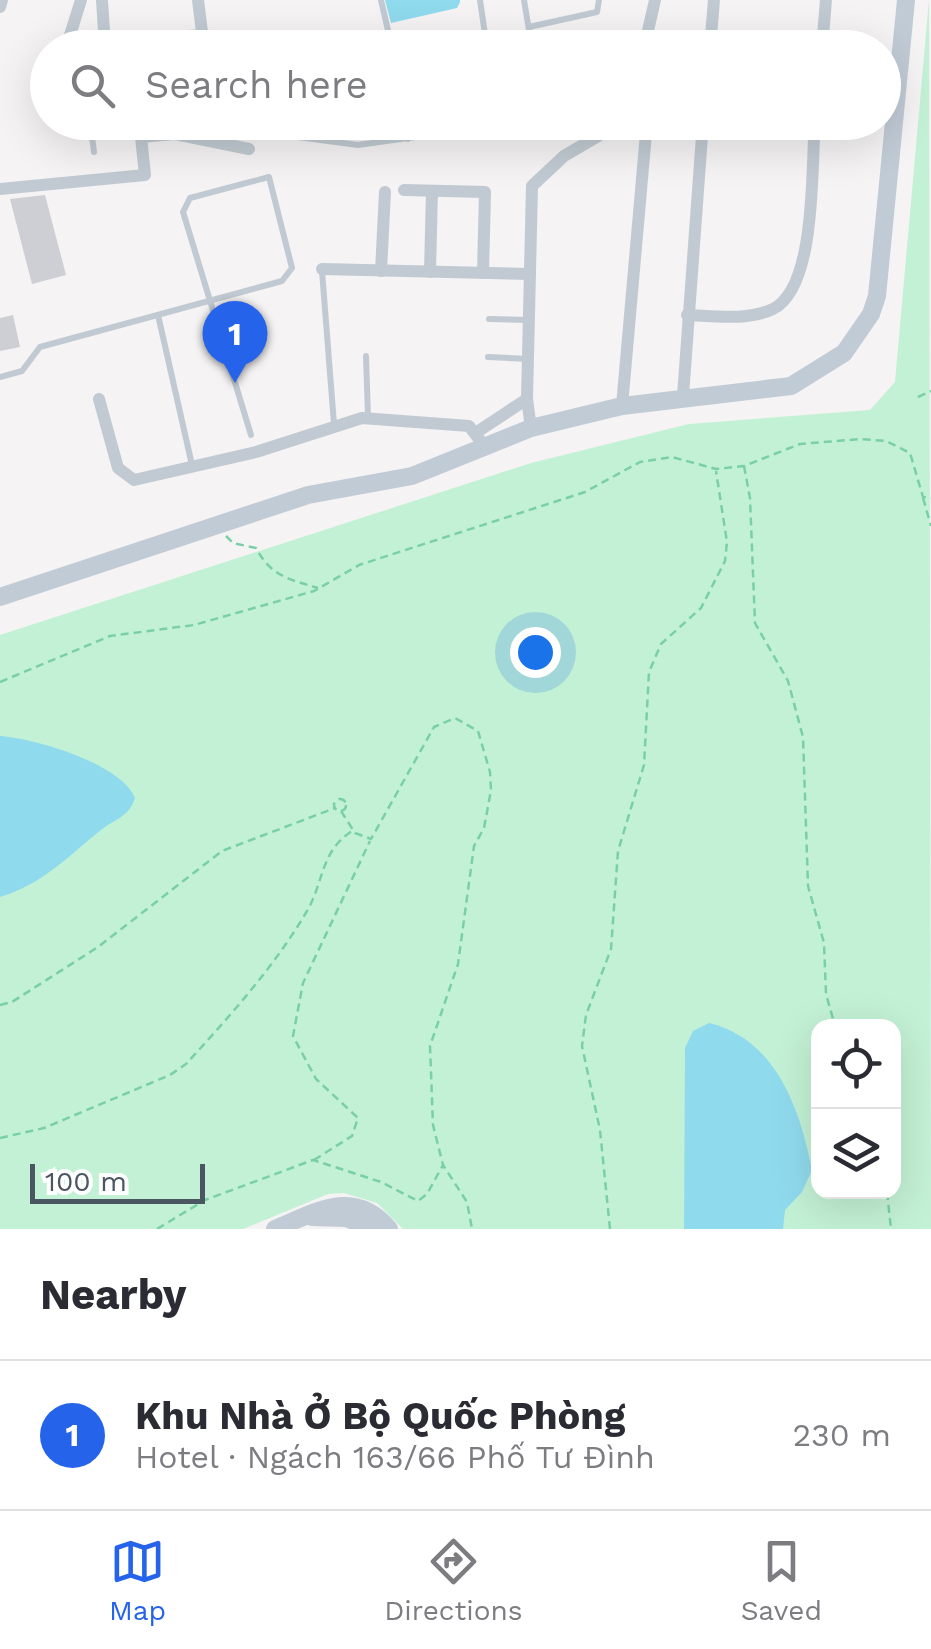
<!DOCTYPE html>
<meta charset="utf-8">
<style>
:root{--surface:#fff;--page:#f7f7f7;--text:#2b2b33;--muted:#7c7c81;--line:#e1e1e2;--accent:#2563eb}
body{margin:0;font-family:"Work Sans",sans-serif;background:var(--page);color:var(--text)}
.controls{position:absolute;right:30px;bottom:30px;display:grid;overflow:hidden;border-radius:20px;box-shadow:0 10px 40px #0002}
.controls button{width:90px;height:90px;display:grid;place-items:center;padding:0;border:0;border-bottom:2px solid var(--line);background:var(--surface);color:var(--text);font:50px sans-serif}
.scale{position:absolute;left:30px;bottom:25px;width:175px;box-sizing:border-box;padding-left:10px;border:5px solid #4a5661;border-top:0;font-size:28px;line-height:35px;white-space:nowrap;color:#4a5661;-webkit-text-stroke:8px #fff;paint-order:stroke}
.you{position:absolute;left:535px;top:652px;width:35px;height:35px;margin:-25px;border:8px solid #fff;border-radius:50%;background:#1a73e8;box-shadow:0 0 0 15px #1a73e833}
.badge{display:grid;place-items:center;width:65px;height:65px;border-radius:50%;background:var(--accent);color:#fff;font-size:32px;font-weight:700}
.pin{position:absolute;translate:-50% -82px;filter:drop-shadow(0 2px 5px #0008)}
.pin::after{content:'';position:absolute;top:52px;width:35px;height:30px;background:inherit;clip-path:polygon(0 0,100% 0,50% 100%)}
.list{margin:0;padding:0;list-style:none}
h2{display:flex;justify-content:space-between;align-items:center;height:130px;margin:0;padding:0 40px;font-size:42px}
h2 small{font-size:32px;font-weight:400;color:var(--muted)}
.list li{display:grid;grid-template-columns:65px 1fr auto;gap:30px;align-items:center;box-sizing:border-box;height:150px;padding:0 40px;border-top:2px solid var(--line)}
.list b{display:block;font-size:38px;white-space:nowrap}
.list p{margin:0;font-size:32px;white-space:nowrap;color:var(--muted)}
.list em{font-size:32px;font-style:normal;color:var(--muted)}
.icon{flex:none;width:55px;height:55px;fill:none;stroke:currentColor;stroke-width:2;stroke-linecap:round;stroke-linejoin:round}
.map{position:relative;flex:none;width:931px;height:1229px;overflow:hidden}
.search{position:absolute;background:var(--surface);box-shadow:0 10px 40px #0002;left:30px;right:30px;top:30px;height:110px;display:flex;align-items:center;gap:25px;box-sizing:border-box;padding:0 35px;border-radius:55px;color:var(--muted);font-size:38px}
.sheet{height:280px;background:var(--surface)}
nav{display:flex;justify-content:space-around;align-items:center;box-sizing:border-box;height:140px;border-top:2px solid var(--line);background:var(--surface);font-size:28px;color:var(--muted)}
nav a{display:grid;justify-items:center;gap:5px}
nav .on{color:var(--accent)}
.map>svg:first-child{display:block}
.green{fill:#c3f1d5;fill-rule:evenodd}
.water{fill:#90daee}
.building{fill:#cdcfd5}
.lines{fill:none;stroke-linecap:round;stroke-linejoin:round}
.path{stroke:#7ad0a6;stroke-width:2.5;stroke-dasharray:8 5;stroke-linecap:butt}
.lane{stroke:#c1cad2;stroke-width:6}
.street{stroke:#c1cad2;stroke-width:12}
.secondary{stroke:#c1cbd6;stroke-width:18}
</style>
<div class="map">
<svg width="931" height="1229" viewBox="0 0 931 1229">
<rect width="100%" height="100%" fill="#f5f3f3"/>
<path class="green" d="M929,0L931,1229H403L377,1203L344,1193L328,1194L243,1229H0V635L531,463L689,424L870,410L895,382ZM818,1026H894V1192H818Z"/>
<g class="water">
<polygon points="385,0 460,0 460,2 457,8 391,23"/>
<path d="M0,736C34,738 122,764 135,798C129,817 115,819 101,830C67,857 43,884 0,897Z"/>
<path d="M709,1023C776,1039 800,1109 812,1170L802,1192L785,1210L783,1229H684L685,1048L693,1031Z"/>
</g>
<g class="building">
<polygon points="45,195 66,275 32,284 10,199"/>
<polygon points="13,315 20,347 0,351 0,318"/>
</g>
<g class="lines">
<g class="path">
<polyline points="918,397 931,391"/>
<polyline points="744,466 750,498 755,623 788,681 803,737 808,886 824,943 826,994 835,1026"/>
<polyline points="923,498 931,526"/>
<path d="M226,536L233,543L256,548C271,576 288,579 318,588"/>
<polyline points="0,682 110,636 194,625 314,591 359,565 585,492 640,462 672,457 716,469 744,466 800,444 861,439 886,441 910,453 923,497 931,498"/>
<circle cx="340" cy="805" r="6"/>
<polyline points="341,811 355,833 371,839 434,727 455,718 478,731 490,772 491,790 484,828 474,846 458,964 430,1046 433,1125 443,1165"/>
<polyline points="0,1005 12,1002 98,947 222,851 335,808"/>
<path d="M0,1138L44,1128L170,1075L186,1064C229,1017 275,966 307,911C324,882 320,852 352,831"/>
<polyline points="314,1160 352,1136 358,1118 316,1079 293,1036 303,983 370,841"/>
<polyline points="887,1192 891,1229"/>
<polyline points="157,1229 205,1200 313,1160 381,1182 418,1201 427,1194 443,1165 467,1202 472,1229"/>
<polyline points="610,1229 600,1130 582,1046 586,1015 611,949 618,851 644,765 649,672 661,644 701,608 725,561 727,542 716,471"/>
</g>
<g class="lane">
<polyline points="381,0 392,48"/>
<polyline points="480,0 487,48"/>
<polyline points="524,0 532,48"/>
<polyline points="529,27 597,12 599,0"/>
<polyline points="428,48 485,38"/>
<polyline points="90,122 94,152"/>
<polyline points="405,122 408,139"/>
<polyline points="298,137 358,145 522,122"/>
<polyline points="322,271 334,424"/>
<polyline points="158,315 192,465"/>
<polyline points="489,319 529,320"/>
<polyline points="366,356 368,417"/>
<polyline points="488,357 528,359"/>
<polyline points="0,377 22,371 40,347 282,281 292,268 269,177 190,198 183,212 251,435"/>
</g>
<g class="street">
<polyline points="102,0 105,47"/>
<polyline points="198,0 204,48"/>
<polyline points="0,7 2,0"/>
<polyline points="104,42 203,35 277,48"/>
<polyline points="66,48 81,0"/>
<polyline points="644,48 655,0"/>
<polyline points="710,48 714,0"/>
<polyline points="822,48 826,0"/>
<polyline points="211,122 213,141"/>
<polyline points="265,134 267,122"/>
<polyline points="0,189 145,175 141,137 175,134 249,149"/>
<polyline points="404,190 485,192 483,273"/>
<polyline points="322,269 530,274"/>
<polyline points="381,271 385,192"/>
<polyline points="430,272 432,191"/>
<path d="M687,315C714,316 747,321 773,309C817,287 811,167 815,122"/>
<polyline points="683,396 703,122"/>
<polyline points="99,399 118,468 134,480 256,452 362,418 469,426 486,448"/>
<polyline points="622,406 647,122"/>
<polyline points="531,428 527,399 532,186 564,156 622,122"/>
<polyline points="477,432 527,399"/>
</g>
<g class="secondary">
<polyline points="0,597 308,495 412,476 531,428 622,406 791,386 844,353 871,314 877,296 906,0"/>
<polyline points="312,1217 346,1218 375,1229"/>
<path d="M275,1229C316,1212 354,1187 389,1229"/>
</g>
</g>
</svg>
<div class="controls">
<button><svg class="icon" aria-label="locate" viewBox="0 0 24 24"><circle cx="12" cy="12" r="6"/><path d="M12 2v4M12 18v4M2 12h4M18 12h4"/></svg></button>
<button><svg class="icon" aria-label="layers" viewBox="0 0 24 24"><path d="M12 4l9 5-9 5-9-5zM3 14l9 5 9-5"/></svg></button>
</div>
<div class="scale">100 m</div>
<div class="you"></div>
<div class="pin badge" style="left:235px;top:383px">1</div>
<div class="search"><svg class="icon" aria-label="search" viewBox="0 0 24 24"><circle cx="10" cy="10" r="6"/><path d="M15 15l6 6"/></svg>Search here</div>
</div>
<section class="sheet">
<h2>Nearby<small></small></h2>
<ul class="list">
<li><span class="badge">1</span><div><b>Khu Nhà Ở Bộ Quốc Phòng</b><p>Hotel · Ngách 163/66 Phố Tư Đình</p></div><em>230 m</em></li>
</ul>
</section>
<nav>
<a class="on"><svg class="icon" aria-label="map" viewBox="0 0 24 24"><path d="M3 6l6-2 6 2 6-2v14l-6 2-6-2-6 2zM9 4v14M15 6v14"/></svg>Map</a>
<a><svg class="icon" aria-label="directions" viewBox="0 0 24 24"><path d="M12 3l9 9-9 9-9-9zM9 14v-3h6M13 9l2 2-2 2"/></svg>Directions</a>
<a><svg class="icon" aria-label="saved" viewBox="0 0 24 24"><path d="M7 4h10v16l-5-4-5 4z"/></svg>Saved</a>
</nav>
